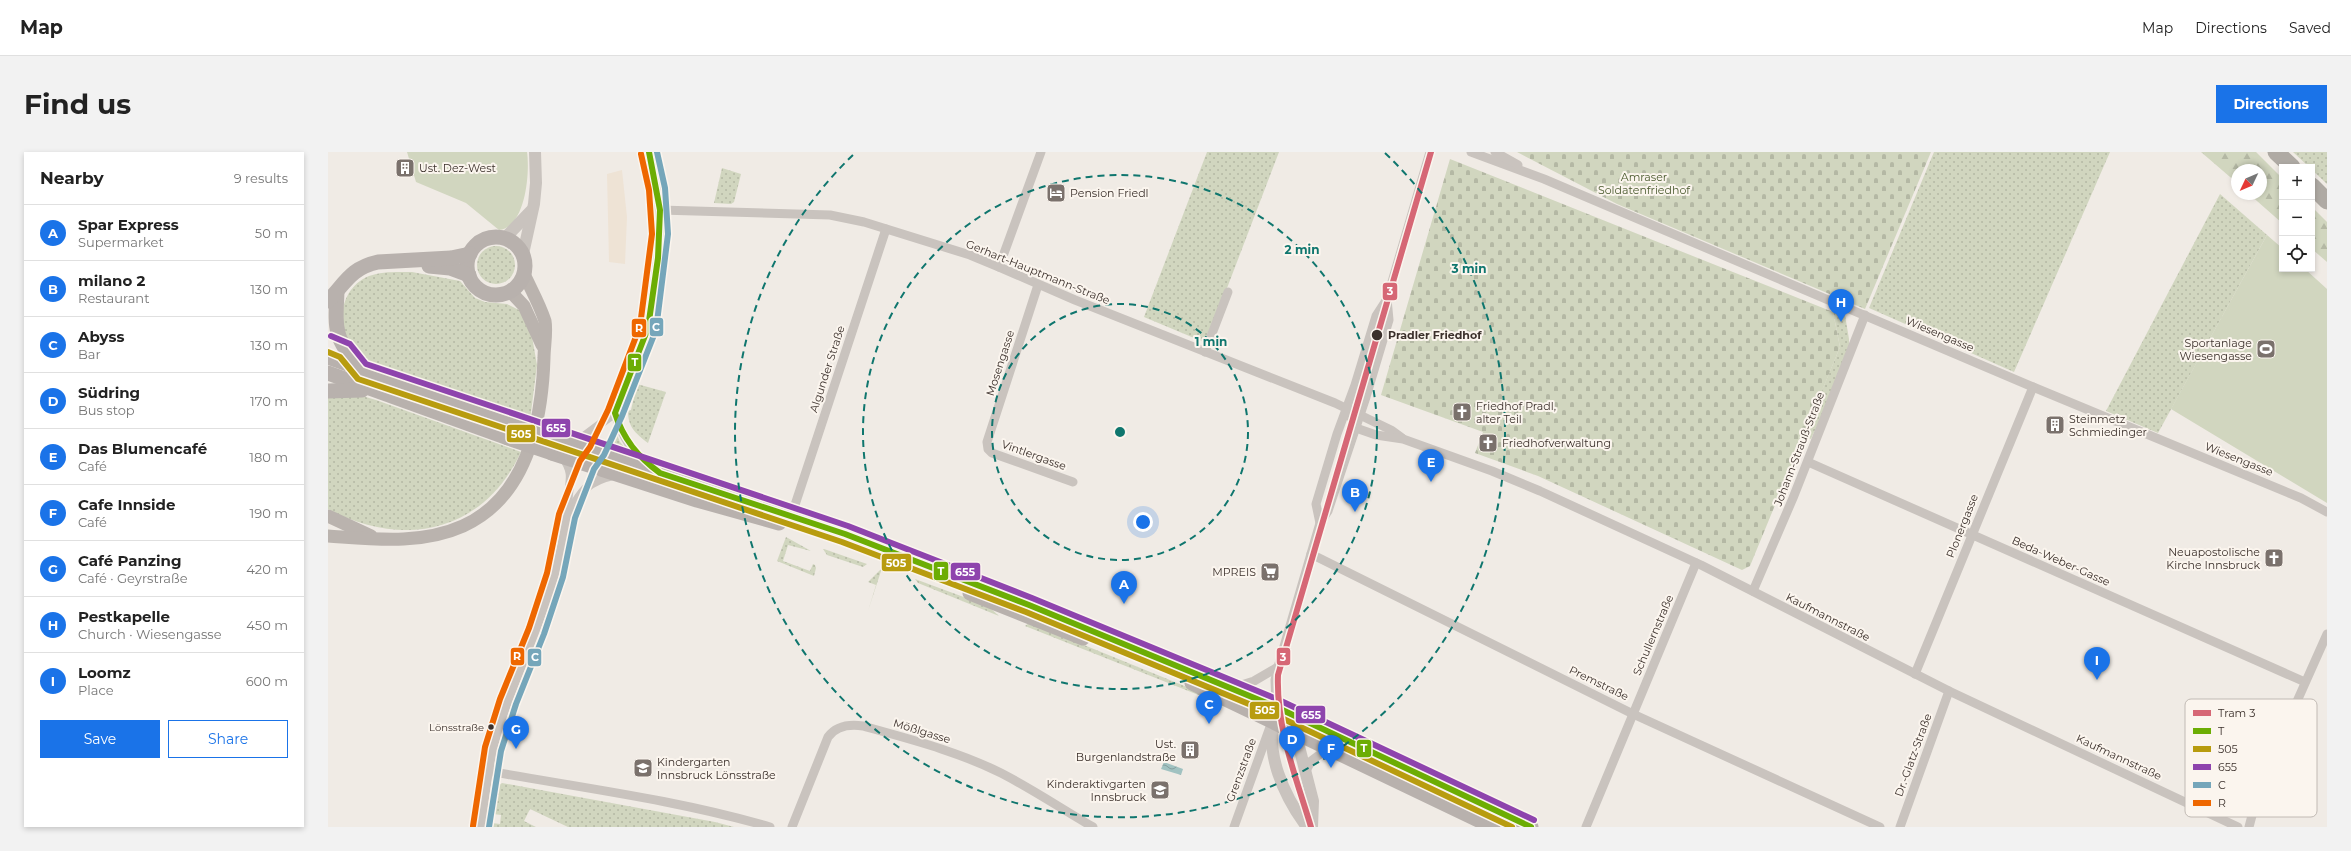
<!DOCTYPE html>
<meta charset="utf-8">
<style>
:root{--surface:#fff;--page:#f2f2f2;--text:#222;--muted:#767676;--line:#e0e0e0;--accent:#1a73e8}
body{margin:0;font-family:Montserrat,sans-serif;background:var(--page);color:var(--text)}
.controls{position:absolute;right:12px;top:12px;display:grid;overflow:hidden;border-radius:0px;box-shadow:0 2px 6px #0003}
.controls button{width:36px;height:36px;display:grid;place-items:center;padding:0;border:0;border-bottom:1px solid var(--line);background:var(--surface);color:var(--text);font:20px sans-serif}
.compass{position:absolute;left:1903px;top:12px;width:36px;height:36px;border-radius:50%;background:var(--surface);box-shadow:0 2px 6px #0003;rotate:226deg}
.you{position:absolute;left:815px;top:370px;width:14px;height:14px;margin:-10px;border:3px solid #fff;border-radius:50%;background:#1a73e8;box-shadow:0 0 0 6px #1a73e833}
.badge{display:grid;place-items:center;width:26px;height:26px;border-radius:50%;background:var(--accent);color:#fff;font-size:13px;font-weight:700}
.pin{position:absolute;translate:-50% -33px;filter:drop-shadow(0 1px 2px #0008)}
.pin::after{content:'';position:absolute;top:21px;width:14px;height:12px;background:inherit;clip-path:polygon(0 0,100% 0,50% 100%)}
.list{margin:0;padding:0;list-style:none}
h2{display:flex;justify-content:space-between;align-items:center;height:52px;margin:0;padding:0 16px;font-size:17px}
h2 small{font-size:13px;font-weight:400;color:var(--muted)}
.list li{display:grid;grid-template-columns:26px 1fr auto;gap:12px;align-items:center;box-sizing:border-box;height:56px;padding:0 16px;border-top:1px solid var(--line)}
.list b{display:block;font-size:15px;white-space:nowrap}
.list p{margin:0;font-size:13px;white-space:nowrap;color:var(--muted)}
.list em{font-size:13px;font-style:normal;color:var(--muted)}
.actions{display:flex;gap:8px;padding:12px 16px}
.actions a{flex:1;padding:9px 0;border:1px solid var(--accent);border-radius:0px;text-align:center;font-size:14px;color:var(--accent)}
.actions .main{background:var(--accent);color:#fff}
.icon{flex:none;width:22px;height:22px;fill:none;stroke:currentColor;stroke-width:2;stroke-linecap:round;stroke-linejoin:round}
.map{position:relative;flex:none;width:1999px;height:675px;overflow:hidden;border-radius:0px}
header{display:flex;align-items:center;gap:24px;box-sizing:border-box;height:56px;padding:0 20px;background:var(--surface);border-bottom:1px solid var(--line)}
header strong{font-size:19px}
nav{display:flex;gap:22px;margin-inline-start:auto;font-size:14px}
.intro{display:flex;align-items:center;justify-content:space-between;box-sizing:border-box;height:96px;padding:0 24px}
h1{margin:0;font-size:28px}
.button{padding:10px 18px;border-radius:0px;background:var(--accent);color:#fff;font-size:14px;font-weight:700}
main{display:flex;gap:24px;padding:0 24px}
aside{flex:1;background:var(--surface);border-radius:0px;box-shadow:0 2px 6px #0003}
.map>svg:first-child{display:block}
.green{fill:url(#green-dots)}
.forest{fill:url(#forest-firs)}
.cemetery{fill:url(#cemetery-stones)}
.pitch{fill:#d1d6bf}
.plaza{fill:#eee3d5}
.water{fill:url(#water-waves)}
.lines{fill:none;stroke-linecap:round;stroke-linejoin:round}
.minor{stroke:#c9c3be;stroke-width:9}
.tertiary{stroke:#c9c3be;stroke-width:12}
.secondary{stroke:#bab3ae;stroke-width:13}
.primary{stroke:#b8b1ad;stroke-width:15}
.motorway{stroke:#afaaa4;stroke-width:17}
.primary-bridge{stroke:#b8b1ad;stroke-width:15}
.bus-1-casing{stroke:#fbf5ee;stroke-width:9}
.bus-2-casing{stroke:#fbf5ee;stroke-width:9}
.bus-3-casing{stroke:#fbf5ee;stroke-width:9}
.bus-4-casing{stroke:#fbf5ee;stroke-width:9}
.bus-5-casing{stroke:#fbf5ee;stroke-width:9}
.bus-1{stroke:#6cad04;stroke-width:6}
.bus-2{stroke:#b89c0f;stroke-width:6}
.bus-3{stroke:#8e44ad;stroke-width:6}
.bus-4{stroke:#75a6ba;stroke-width:6}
.bus-5{stroke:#ee6700;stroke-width:6}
.tram-1-casing{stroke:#fbf5ee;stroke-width:9}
.tram-1{stroke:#d66775;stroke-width:6}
.ring{fill:none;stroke:#0f766e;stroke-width:2;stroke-dasharray:7 5}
.stop-dot{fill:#3b302b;stroke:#fbf5ee;stroke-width:1.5}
.labels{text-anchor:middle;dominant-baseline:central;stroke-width:4;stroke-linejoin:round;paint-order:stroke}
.bus-label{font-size:10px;fill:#3b302b;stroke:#fbf5ee;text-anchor:end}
.poi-label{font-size:11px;fill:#3b302b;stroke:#fbf5ee;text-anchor:start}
.park-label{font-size:11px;fill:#4a5a2e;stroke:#fbf5ee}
.street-label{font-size:11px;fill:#3b302b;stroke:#fbf5ee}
.stop-label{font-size:11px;font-weight:bold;fill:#3b302b;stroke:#fbf5ee;text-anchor:start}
.key{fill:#fbf5ee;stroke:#c1bab4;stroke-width:1}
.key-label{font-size:11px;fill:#3b302b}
.centre{fill:#0f766e;stroke:#fbf5ee;stroke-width:2}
.ring-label{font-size:12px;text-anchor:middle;font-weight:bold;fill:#0f766e;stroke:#fbf5ee;stroke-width:4;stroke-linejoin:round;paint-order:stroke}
.line-badge{stroke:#fbf5ee;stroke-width:1.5}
.badge-label{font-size:11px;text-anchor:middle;font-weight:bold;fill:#fff}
</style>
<header>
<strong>Map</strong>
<nav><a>Map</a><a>Directions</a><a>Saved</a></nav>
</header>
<div class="intro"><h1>Find us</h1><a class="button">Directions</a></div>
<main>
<aside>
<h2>Nearby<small>9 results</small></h2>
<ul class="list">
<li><span class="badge">A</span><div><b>Spar Express</b><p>Supermarket</p></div><em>50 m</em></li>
<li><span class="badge">B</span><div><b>milano 2</b><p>Restaurant</p></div><em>130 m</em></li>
<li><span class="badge">C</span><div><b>Abyss</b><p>Bar</p></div><em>130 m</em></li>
<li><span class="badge">D</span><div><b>Südring</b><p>Bus stop</p></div><em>170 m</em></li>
<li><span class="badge">E</span><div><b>Das Blumencafé</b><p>Café</p></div><em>180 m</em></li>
<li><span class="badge">F</span><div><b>Cafe Innside</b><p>Café</p></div><em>190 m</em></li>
<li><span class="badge">G</span><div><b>Café Panzing</b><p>Café · Geyrstraße</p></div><em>420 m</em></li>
<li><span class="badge">H</span><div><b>Pestkapelle</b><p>Church · Wiesengasse</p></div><em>450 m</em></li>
<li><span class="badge">I</span><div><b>Loomz</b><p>Place</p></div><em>600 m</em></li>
</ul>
<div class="actions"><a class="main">Save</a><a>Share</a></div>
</aside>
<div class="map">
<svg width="1999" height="675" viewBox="0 0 1999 675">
<defs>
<pattern id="green-dots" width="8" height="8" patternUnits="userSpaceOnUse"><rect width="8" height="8" fill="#d1d6bf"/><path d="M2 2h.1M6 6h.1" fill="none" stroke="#b4b8a4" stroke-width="1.8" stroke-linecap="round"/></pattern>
<pattern id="forest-firs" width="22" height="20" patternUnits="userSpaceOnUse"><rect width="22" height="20" fill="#d1d6bf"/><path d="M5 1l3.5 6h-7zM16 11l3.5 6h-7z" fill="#b4b8a4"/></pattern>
<pattern id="cemetery-stones" width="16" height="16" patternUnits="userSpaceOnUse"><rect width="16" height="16" fill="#d1d6bf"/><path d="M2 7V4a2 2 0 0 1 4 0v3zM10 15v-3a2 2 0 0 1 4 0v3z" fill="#b4b8a4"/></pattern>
<pattern id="water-waves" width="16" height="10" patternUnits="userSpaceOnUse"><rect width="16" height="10" fill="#a1c2c1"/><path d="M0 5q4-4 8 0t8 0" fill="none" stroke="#849e9d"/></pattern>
</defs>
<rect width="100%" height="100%" fill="#f0ebe5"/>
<g class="green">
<polygon points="879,0 951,0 878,191 816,165"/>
<polygon points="1606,0 1782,0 1686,220 1541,156"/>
<polygon points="1965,0 1999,0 1999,32 1984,18 1984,15 1981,15"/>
<polygon points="394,16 413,22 406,50 403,52 386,51"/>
<polygon points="1892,42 1939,83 1830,281 1778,259"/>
<circle cx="168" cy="113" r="19"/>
<path d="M84,120L132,129L147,146L157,150L179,152L191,158L203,179L209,213L202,268L44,215C39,212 33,209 29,205C6,182 9,137 41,124C54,119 70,120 84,120Z"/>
<polygon points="1505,160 1517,163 1521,187 1521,204 1483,287 1475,284 1512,195"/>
<path d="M309,232L338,240L320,291C307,281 300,275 300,259L303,258Z"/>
<path d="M31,243L48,248L193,300C155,381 75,397 0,357V245Z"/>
<polygon points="287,278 292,290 302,302 280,294"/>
<polygon points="458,385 483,399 460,393 455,409 482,419 485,412 487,413 488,416 486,424 449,409"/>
<polygon points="495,397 496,397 539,412 535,415 499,403"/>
<polygon points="554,416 540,459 548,433 540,430"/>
<polygon points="587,427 660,454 671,464 590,431"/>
<polygon points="701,471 702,471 886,546 878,546 697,474"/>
<polygon points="991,584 1188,675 1179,675"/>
<polygon points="174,631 387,670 406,675 240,675 202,657 196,669 208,675 164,675 164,671 172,672 173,663 165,662 167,636"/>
</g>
<g class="forest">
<polygon points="1873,0 1928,0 1954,26 1954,71 1921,42 1933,42 1933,18 1909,18 1909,31"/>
<polygon points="1984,55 1999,70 1999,110 1984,97"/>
</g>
<g class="cemetery">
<polygon points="1189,0 1603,0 1537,157 1289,52"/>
<polygon points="1122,7 1505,160 1512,195 1422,414 1414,418 1210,324 1147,301 1155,280 1053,243"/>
</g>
<g class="pitch">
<path d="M79,0H199C202,20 198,75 171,78L138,51L88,30Z"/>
<polygon points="1939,83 1954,96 1954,117 1977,117 1999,137 1999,351 1843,257"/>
</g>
<polygon class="plaza" points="294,18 299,65 297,112 281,110 279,22"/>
<polygon class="water" points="836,610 855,617 853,623 833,617"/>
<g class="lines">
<g class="minor">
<polyline points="1143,0 1216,27 1705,235 1973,346 1999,360"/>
<polyline points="1167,0 1190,13"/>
<polyline points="332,58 502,63 536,70 642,103 671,115 747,148 1007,251 1063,278 1074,286"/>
<polyline points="671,115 713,0"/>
<polyline points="710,133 659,290 660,297 664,301 745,330"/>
<polyline points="877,200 900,140"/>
<polyline points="1019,257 1028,276 1048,283 1075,287 1164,319 1212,339 1373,413 1621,539 1910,675"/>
<path d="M287,261C293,282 303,300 321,313"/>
<polyline points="241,289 255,285 287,261 320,176 332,82 329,37 321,0"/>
<polyline points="1480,310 1977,530"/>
<path d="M240,363C253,339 259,329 287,323"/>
<polyline points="463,365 558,77"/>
<polyline points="992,371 988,352 1009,282 1027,233 1048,164 1059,147 1102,0"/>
<polyline points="983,402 1305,562 1552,675"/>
<polyline points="1425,439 1465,346 1537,163"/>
<polyline points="1587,522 1705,235"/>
<polyline points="904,536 926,529 950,515"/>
<polyline points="948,555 947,528 950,515 992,371 1000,359 1038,245 1061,168 1059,147"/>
<path d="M160,619C255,636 350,648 442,675"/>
<polyline points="978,619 983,609 999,597"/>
<path d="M153,675C157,641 161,606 171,574C196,498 235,430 240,348C241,329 247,323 235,305"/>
<path d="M464,675L500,585C508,574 521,572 535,574C581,587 629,599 673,621C704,637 734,657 765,675"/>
<polyline points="906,675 942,575"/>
<polyline points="1258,675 1368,411"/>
<polyline points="1572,675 1621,539"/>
<polyline points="1921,675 1926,656 1950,592 1999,482"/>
</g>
<g class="tertiary">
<polyline points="177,86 203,59"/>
<polyline points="195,102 206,52 208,31 207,0"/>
<path d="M947,562C936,601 956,644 979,675"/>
<polyline points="966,575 985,649 984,675"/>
</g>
<g class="secondary">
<polyline points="182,139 196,154 214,193"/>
<polyline points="0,364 43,384"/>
<path d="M0,384C45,387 93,393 135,374C199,345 214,269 216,206C216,195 219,180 217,169C212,153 203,137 196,122"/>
</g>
<g class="primary">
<circle cx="168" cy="114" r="29"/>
<polyline points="101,114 122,116 141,123"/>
<path d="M9,140C7,179 6,185 32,217"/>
<path d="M0,149C18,130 23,116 50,110L123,106L142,102"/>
<polyline points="0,205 185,271"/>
<polyline points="0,221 180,286"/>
<polyline points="0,239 34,238"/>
<polyline points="229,286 517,382 701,453 948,555 1203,675"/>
<polyline points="224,301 369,348 451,371"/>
<polyline points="642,441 755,486"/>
<polyline points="864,531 1165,675"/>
</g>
<g class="motorway">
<polyline points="1948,0 1964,15"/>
<polyline points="1984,34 1999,49"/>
</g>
<g class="primary-bridge">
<polyline points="185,271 229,286"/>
<polyline points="180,286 224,301"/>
</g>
<defs>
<path id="bus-1" d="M321,0L332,58L330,106L320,176L287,261C295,287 310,305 332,321L517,382L701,453L948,555L1203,675"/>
<polyline id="bus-2" points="0,200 12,205 30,227 514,390 698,460 945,562 1184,675"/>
<polyline id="bus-3" points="3,184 22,192 38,212 520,374 704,446 951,548 1206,668"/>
<polyline id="bus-4" points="161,675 173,599 188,552 216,482 235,425 247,366 266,317 276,303 294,264 328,178 340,82 337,36 329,0"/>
<polyline id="bus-5" points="145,674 157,595 172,547 201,476 219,421 231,362 252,309 262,295 280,258 312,174 324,82 321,38 313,2"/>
</defs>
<use href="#bus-1" class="bus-1-casing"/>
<use href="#bus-2" class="bus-2-casing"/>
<use href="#bus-3" class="bus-3-casing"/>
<use href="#bus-4" class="bus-4-casing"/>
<use href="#bus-5" class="bus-5-casing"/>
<use href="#bus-1" class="bus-1"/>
<use href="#bus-2" class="bus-2"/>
<use href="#bus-3" class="bus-3"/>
<use href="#bus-4" class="bus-4"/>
<use href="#bus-5" class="bus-5"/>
<defs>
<path id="tram-1" d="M983,675C968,625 948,576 950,523L1103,0"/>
</defs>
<use href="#tram-1" class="tram-1-casing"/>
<use href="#tram-1" class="tram-1"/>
</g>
<g class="ring">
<circle cx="792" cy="280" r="128"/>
<circle cx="792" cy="280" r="257"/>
<path d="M1057 1A385 385 0 1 1 527 1"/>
</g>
<defs>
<symbol id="building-square" viewBox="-11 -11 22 22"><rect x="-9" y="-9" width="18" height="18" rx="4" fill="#7a716c" stroke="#fbf5ee"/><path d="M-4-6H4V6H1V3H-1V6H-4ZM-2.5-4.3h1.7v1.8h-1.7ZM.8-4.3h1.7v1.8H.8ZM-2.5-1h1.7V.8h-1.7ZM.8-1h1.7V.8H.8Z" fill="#fff"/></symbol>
<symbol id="hotel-square" viewBox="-11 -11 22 22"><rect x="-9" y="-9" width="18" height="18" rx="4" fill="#7a716c" stroke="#fbf5ee"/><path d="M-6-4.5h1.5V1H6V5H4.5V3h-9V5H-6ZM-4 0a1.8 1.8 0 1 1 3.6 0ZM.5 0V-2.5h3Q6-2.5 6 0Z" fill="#fff"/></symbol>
<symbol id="stadium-square" viewBox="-11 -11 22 22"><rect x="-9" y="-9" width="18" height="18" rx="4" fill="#7a716c" stroke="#fbf5ee"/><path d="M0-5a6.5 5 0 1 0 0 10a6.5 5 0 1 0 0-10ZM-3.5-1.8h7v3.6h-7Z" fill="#fff"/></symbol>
<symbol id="church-square" viewBox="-11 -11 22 22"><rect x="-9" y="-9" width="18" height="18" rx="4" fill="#7a716c" stroke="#fbf5ee"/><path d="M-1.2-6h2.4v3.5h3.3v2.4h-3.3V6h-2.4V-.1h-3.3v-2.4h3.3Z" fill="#fff"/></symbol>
<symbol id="supermarket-square" viewBox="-11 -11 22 22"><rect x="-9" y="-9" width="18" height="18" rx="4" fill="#7a716c" stroke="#fbf5ee"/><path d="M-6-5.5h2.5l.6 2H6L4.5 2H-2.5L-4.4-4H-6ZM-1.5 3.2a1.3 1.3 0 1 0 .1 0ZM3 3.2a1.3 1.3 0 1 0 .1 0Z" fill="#fff"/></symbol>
<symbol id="school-square" viewBox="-11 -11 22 22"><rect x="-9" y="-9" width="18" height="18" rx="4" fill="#7a716c" stroke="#fbf5ee"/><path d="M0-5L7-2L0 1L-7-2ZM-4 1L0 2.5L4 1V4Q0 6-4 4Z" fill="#fff"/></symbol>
</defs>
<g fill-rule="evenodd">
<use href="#building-square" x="66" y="5" width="22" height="22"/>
<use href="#hotel-square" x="717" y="30" width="22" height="22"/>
<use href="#stadium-square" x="1927" y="186" width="22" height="22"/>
<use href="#church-square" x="1123" y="249" width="22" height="22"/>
<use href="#building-square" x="1716" y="262" width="22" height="22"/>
<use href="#church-square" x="1149" y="280" width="22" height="22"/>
<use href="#church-square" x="1935" y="395" width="22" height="22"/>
<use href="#supermarket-square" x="931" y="409" width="22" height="22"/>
<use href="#building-square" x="851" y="587" width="22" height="22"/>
<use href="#school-square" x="304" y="605" width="22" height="22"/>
<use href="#school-square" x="821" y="627" width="22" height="22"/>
</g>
<g class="stop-dot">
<circle cx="1049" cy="183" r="6"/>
<circle cx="163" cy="575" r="3.5"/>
</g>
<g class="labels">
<g class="bus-label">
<text x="156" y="575">Lönsstraße</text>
</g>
<g class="poi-label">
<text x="91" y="16">Ust. Dez-West</text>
<text x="742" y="41">Pension Friedl</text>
<text x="1924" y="191" text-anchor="end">Sportanlage<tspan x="1924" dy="13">Wiesengasse</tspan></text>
<text x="1148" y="254">Friedhof Pradl,<tspan x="1148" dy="13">alter Teil</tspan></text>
<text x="1741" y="267">Steinmetz<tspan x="1741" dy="13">Schmiedinger</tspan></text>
<text x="1174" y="291">Friedhofverwaltung</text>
<text x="1932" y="400" text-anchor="end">Neuapostolische<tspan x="1932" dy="13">Kirche Innsbruck</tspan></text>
<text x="928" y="420" text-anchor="end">MPREIS</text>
<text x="848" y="592" text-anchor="end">Ust.<tspan x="848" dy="13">Burgenlandstraße</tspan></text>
<text x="329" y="610">Kindergarten<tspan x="329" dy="13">Innsbruck Lönsstraße</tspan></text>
<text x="818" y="632" text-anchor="end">Kinderaktivgarten<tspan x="818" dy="13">Innsbruck</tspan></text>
</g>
<g class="park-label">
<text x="1316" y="25">Amraser<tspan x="1316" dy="13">Soldatenfriedhof</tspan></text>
</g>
<g class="street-label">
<text transform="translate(710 120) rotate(22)">Gerhart-Hauptmann-Straße</text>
<text transform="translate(1612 182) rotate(23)">Wiesengasse</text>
<text transform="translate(672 211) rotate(-72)">Mosengasse</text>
<text transform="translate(499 217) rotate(-72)">Algunder Straße</text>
<text transform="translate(1471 297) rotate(-69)">Johann-Strauß-Straße</text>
<text transform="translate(706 303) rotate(20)">Vintlergasse</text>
<text transform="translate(1911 307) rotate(22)">Wiesengasse</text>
<text transform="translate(1634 374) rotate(-68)">Plonergasse</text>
<text transform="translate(1733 409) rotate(24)">Beda-Weber-Gasse</text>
<text transform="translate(1500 465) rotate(27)">Kaufmannstraße</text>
<text transform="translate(1325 483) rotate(-67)">Schullernstraße</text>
<text transform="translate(1271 531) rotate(26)">Premstraße</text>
<text transform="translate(594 579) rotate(17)">Mößlgasse</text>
<text transform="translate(1585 603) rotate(-70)">Dr.-Glatz-Straße</text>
<text transform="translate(1791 605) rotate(25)">Kaufmannstraße</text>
<text transform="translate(913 618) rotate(-70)">Grenzstraße</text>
</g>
<g class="stop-label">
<text x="1060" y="183">Pradler Friedhof</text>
</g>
</g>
<rect x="1857" y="547" width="132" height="118" rx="6" class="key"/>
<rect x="1865" y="558" width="18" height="6" fill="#d66775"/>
<rect x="1865" y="576" width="18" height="6" fill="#6cad04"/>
<rect x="1865" y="594" width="18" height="6" fill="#b89c0f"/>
<rect x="1865" y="612" width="18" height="6" fill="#8e44ad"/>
<rect x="1865" y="630" width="18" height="6" fill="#75a6ba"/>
<rect x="1865" y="648" width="18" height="6" fill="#ee6700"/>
<g class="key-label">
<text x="1890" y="565">Tram 3</text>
<text x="1890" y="583">T</text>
<text x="1890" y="601">505</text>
<text x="1890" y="619">655</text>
<text x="1890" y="637">C</text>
<text x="1890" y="655">R</text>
</g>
<circle cx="792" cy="280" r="6" class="centre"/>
<g class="ring-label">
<text x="974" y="102">2 min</text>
<text x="1141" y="121">3 min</text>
<text x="883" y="194">1 min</text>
</g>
<g class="line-badge">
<rect x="1054" y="130" width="16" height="19" rx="4" fill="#d66775"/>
<rect x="321" y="165" width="15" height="20" rx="4" fill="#75a6ba"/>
<rect x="303" y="166" width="16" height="20" rx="4" fill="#ee6700"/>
<rect x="299" y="201" width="15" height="19" rx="4" fill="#6cad04"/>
<rect x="213" y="266" width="30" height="20" rx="4" fill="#8e44ad"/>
<rect x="178" y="272" width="30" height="19" rx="4" fill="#b89c0f"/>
<rect x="553" y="401" width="31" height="19" rx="4" fill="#b89c0f"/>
<rect x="605" y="409" width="16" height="20" rx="4" fill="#6cad04"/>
<rect x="622" y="410" width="31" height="19" rx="4" fill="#8e44ad"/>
<rect x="182" y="495" width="15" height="19" rx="4" fill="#ee6700"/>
<rect x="948" y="495" width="15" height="19" rx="4" fill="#d66775"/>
<rect x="199" y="496" width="15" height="19" rx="4" fill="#75a6ba"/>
<rect x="921" y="549" width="31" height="19" rx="4" fill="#b89c0f"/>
<rect x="967" y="553" width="31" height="19" rx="4" fill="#8e44ad"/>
<rect x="1028" y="587" width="16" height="19" rx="4" fill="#6cad04"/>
</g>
<g class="badge-label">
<text x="1062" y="143">3</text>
<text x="328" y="179">C</text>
<text x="311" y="180">R</text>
<text x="307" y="214">T</text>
<text x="228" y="280">655</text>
<text x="193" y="286">505</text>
<text x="568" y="415">505</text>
<text x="613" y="423">T</text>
<text x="637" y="424">655</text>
<text x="189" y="508">R</text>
<text x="955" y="509">3</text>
<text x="207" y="509">C</text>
<text x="937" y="562">505</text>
<text x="983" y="567">655</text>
<text x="1036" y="600">T</text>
</g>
</svg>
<div class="controls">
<button>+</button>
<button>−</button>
<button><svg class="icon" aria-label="locate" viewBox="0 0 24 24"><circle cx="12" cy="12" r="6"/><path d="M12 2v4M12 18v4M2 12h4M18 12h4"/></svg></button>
</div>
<svg class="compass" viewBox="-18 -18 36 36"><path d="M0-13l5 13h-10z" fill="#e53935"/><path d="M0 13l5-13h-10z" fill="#767676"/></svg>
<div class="you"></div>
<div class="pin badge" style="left:796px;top:452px">A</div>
<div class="pin badge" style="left:1027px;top:360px">B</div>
<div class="pin badge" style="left:881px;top:572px">C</div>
<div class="pin badge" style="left:964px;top:607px">D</div>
<div class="pin badge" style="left:1103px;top:330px">E</div>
<div class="pin badge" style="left:1003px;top:616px">F</div>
<div class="pin badge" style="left:188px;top:597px">G</div>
<div class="pin badge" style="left:1513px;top:170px">H</div>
<div class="pin badge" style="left:1769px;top:528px">I</div>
</div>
</main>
